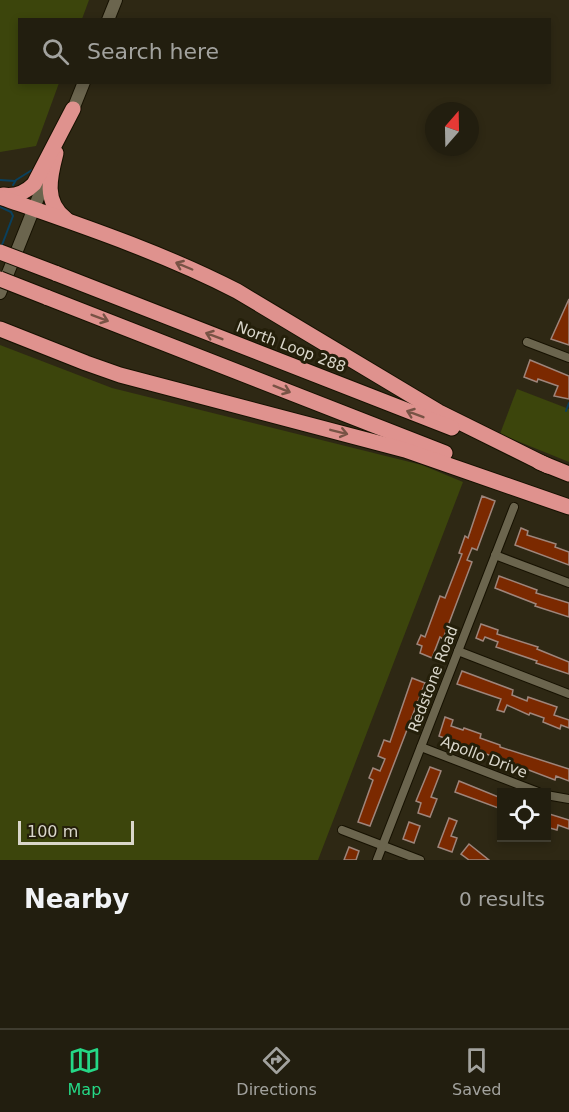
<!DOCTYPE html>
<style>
:root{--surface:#221e0f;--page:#2a2718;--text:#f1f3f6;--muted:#a2a29e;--line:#3f3c2f;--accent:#25d886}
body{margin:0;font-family:"DejaVu Sans",sans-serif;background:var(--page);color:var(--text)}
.controls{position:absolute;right:18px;bottom:18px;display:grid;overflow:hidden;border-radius:0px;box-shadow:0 3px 9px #0003}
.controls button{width:54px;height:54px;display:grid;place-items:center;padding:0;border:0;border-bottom:2px solid var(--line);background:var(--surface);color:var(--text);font:30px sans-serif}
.compass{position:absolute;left:425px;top:102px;width:54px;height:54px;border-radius:50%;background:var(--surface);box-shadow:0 3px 9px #0003;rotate:20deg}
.scale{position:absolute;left:18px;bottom:15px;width:116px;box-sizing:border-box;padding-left:6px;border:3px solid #d9d6ca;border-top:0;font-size:16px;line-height:21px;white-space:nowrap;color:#d9d6ca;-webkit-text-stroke:4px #241f0a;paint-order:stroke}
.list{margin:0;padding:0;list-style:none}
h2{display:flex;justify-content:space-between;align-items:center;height:78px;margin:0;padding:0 24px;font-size:26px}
h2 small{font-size:20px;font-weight:400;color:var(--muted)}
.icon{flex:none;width:33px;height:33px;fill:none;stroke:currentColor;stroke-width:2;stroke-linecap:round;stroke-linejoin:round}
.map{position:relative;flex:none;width:569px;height:860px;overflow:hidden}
.search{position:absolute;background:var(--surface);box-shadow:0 3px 9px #0003;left:18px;right:18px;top:18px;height:66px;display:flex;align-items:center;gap:15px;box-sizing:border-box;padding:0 21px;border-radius:0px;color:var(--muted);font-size:22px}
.sheet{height:168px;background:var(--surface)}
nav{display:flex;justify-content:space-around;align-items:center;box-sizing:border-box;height:84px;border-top:2px solid var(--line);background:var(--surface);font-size:16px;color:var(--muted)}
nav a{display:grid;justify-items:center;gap:3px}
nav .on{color:var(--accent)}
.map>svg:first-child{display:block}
.green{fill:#3c450c}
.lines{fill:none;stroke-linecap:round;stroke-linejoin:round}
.stream{stroke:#0a405d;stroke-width:2}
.building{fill:#7b2900;stroke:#9e857b;stroke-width:1.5}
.street-casing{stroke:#161101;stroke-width:10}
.secondary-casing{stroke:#161101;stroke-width:14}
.highway-casing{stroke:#161101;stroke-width:17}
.street{stroke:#6b654e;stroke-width:8}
.secondary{stroke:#6b654e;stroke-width:12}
.highway{stroke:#df928e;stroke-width:15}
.highway-bridge-casing{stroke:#161101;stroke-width:17;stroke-linecap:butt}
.highway-bridge{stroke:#df928e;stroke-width:15}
.oneway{stroke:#785345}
.labels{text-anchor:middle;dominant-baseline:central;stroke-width:6;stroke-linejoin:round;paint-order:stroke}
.street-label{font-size:15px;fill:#d9d6ca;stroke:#241f0a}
</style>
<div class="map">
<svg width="569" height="860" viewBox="0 0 569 860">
<rect width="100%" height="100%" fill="#2e2814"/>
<g class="green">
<polygon points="0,0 89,0 82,19 20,20 20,82 59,83 36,146 0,152"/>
<polygon points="0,345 112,388 422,465 463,482 318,860 0,860"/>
<polygon points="517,389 569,409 569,462 500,434"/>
</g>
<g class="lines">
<g class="stream">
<polyline points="0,180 15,181"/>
<polyline points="13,185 16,180 32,170"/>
<polyline points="0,207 11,212 13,216 2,245"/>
<polyline points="566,411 569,403"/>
</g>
</g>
<g class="building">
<polygon points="569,299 569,345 551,339"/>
<polygon points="530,360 569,376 569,399 554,396 558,386 538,379 537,382 524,377"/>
<polygon points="482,496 495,501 477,550 472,548 467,560 472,562 443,639 440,637 432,658 420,653 422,646 417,644 421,635 425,637 440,596 445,598 462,554 459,553 465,536 468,538"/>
<polygon points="521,528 528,531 527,535 556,544 555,547 569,552 569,565 515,545"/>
<polygon points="499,576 537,590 536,593 569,603 569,617 535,606 536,604 495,588"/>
<polygon points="481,624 498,630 497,634 538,647 537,649 569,662 569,674 536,663 537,661 496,647 498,642 485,637 483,641 476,638"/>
<polygon points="462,671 513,690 512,695 527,701 528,697 557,707 554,715 569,720 569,728 561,725 560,729 543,722 544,718 530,713 529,715 507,705 504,712 497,710 501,699 457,684"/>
<polygon points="412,678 425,683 370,826 358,822 373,780 369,778 373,768 380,771 385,759 378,756 384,740 390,742"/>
<polygon points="445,717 453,720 451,726 463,730 464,728 481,734 480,738 500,745 500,747 569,769 569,781 556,776 555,780 439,736"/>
<polygon points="430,767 441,771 431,797 437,799 430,817 418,813 421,803 416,801"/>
<polygon points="459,781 501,798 501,809 455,792"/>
<polygon points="546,813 569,820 569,829 558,825 557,830 546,827"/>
<polygon points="449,818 457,821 451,836 457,838 452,852 438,847"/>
<polygon points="409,822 420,826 414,843 403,839"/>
<polygon points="469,844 489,860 469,860 461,854"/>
<polygon points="349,847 359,851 356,860 344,860"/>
</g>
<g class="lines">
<defs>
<g id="street">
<polyline points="527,342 569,358"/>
<polyline points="495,555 569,583"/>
<polyline points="458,651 569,694"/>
<polyline points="421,747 538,792"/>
<polyline points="546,795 569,799"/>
<polyline points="342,830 420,860"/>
<polyline points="377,860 514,507"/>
</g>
<g id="secondary">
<polyline points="108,20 116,0"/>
<polyline points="70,117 84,82"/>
<polyline points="0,293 48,173"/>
</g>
<g id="highway">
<path d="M56,153C50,176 43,202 66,219"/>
<path d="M3,195C15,197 25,193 34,184L73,109"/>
<path d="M0,197C80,225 161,252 237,291L439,412L548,466"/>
<polyline points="55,273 452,428"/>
<polyline points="46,297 445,453"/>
<polyline points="0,329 86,363 120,375 405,450 569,507"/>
<polyline points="539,462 569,474"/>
</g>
</defs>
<use href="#street" class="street-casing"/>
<use href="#secondary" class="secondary-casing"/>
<use href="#highway" class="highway-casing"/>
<use href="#street" class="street"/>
<use href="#secondary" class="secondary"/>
<use href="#highway" class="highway"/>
<defs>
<g id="highway-bridge">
<polyline points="0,252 55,273"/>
<polyline points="0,279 46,297"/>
</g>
</defs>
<use href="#highway-bridge" class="highway-bridge-casing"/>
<use href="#highway-bridge" class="highway-bridge"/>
</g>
<defs><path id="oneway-shaft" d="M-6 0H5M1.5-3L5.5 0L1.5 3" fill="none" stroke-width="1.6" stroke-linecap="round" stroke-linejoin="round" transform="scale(1.5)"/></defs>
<g class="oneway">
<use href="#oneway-shaft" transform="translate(184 266) rotate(-157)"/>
<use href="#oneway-shaft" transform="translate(100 318) rotate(21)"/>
<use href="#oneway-shaft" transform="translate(214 336) rotate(-159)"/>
<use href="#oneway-shaft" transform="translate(282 389) rotate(22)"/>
<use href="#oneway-shaft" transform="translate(415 414) rotate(-159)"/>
<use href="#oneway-shaft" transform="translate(339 432) rotate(14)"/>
</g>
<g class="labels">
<g class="street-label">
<text transform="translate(291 347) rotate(21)">North Loop 288</text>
<text transform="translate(433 679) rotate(-69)">Redstone Road</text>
<text transform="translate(484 757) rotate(21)">Apollo Drive</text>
</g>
</g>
</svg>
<div class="controls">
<button><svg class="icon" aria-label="locate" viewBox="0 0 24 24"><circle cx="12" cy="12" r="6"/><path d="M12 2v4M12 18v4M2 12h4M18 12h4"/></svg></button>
</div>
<svg class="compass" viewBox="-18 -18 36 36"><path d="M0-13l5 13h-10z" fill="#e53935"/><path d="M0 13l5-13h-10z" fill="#a2a29e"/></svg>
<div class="scale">100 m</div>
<div class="search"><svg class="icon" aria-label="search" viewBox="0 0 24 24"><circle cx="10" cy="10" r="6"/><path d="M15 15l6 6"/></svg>Search here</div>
</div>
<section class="sheet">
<h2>Nearby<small>0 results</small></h2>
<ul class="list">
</ul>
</section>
<nav>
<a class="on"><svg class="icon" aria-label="map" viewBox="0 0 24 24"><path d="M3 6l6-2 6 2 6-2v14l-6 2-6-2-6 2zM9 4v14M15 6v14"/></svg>Map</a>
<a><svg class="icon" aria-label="directions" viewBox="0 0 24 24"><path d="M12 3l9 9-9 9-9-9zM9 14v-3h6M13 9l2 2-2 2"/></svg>Directions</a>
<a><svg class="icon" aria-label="saved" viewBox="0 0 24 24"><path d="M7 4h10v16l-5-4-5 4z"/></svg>Saved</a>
</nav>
